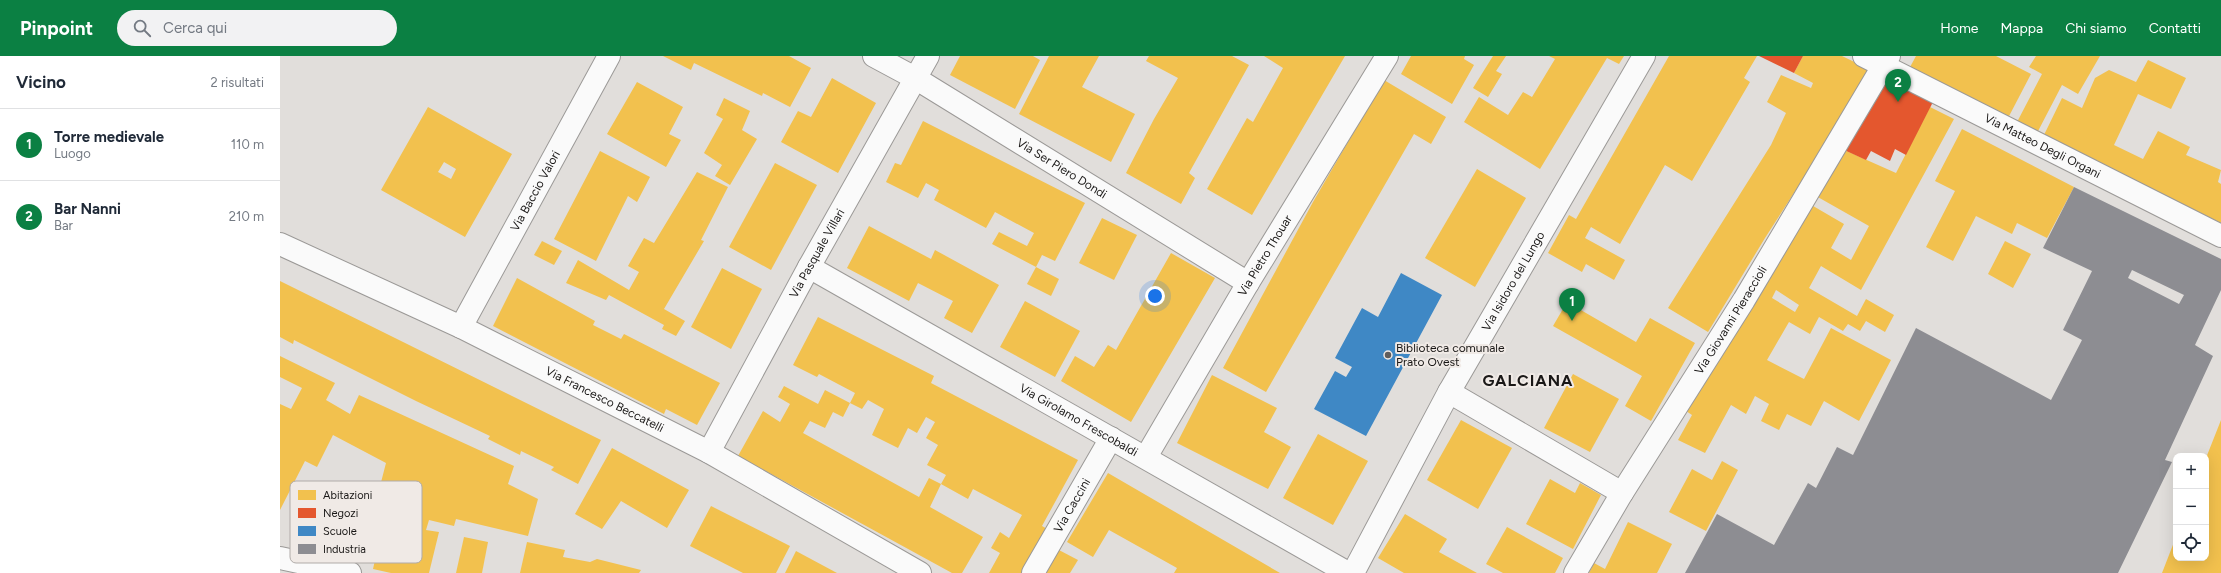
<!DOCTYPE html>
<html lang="it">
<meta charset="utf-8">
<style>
:root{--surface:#fff;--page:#f2f2f3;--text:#1f2937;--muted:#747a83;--line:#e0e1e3;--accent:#0b8043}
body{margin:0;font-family:Figtree,sans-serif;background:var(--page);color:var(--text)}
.controls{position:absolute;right:12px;bottom:12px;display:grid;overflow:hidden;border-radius:8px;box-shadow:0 4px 16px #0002}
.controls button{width:36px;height:36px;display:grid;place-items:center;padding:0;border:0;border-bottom:1px solid var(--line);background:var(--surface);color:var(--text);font:20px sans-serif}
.you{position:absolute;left:875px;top:240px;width:14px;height:14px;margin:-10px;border:3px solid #fff;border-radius:50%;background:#1a73e8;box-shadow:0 0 0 6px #1a73e833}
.badge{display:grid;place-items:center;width:26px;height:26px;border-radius:50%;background:var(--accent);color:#fff;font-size:13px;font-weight:700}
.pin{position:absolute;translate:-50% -33px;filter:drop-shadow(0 1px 2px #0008)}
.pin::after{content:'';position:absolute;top:21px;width:14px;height:12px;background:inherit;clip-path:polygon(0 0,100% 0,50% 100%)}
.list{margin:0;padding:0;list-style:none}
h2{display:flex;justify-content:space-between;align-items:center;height:52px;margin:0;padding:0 16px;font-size:17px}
h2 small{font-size:13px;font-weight:400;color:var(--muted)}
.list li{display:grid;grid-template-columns:26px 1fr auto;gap:12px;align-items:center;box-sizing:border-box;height:72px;padding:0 16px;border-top:1px solid var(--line)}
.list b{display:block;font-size:15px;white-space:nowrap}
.list p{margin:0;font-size:13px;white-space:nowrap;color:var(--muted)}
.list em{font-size:13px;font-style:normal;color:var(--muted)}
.icon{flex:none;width:22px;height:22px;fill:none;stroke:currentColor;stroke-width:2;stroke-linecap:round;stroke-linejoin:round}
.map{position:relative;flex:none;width:1941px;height:517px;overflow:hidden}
header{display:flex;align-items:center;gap:24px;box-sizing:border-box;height:56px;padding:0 20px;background:var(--accent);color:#fff}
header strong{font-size:19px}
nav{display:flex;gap:22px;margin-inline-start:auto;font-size:14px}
.search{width:280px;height:36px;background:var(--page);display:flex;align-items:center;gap:10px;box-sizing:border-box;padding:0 14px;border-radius:22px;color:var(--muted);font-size:15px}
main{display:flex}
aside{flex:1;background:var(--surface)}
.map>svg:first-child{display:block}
.homes{fill:#f2c14e;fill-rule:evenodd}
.shops{fill:#e4572e}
.schools{fill:#3f88c5}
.industry{fill:#8d8d92;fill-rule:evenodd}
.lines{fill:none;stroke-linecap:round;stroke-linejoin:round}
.minor-casing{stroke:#9b9997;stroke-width:24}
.tertiary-casing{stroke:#9b9997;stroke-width:24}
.minor{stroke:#fafafa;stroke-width:22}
.tertiary{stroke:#fafafa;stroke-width:22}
.poi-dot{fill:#605d5c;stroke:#f0eae6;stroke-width:1.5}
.labels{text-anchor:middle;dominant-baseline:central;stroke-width:4;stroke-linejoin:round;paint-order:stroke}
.street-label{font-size:12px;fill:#1a1817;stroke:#f0eae6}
.poi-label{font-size:12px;fill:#1a1817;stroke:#f0eae6;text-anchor:start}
.district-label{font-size:16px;font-weight:bold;letter-spacing:1px;fill:#1a1817;stroke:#f0eae6}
.key{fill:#f0eae6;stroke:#b0aba8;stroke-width:1}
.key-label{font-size:11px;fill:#1a1817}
</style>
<header>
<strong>Pinpoint</strong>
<div class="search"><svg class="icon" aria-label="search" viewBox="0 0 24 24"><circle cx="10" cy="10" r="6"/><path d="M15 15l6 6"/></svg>Cerca qui</div>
<nav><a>Home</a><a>Mappa</a><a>Chi siamo</a><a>Contatti</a></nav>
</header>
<main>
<aside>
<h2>Vicino<small>2 risultati</small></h2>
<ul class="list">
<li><span class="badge">1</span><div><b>Torre medievale</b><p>Luogo</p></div><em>110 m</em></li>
<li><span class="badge">2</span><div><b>Bar Nanni</b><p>Bar</p></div><em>210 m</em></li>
</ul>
</aside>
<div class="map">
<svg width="1941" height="517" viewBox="0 0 1941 517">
<rect width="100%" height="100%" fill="#e1dedb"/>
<g class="homes">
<polygon points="383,0 509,0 531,12 510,51 483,37 482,40 414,7 411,14"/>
<polygon points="680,0 753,0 760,4 735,53 670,19"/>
<polygon points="769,0 819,0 802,31 855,58 831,106 739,58"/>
<polygon points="869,0 952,0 969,9 909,117 915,122 901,148 846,117 874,63 898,22 866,5"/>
<polygon points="984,0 1065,0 972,159 927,133 967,62 973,66 1003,12"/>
<polygon points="1131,0 1185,0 1184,3 1194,9 1172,48 1121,18"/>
<polygon points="1213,0 1226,0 1216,15 1222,18 1208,41 1193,32"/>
<polygon points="1269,0 1344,0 1339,8 1327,2 1260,113 1184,66 1199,41 1228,59 1243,36 1252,41 1275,3"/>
<polygon points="1389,0 1477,0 1464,22 1470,26 1412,125 1385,109 1340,188 1311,171 1305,182 1345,204 1334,224 1306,208 1302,216 1268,197 1289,159 1296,163"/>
<polygon points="1523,0 1562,0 1591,14 1570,50 1485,182 1428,276 1388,252 1491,89 1506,57 1487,46 1501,19 1531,32 1533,27 1514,17"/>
<polygon points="1636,0 1716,0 1751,18 1727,64 1629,13"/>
<polygon points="1756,0 1820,0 1798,38 1782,29 1756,79 1736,68 1762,18 1749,11"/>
<polygon points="1868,4 1906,22 1891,53 1858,38 1834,89 1863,103 1878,75 1910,91 1906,99 1941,114 1938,126 1941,128 1941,167 1763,81 1782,42 1802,52 1815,22 1829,14 1856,26"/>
<polygon points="552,22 596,47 558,117 501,86 518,55 531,61"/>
<polygon points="1104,24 1166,61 1151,88 1134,78 986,336 943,312 1033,146"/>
<polygon points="357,26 403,51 389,78 401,84 386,111 327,78"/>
<polygon points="444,42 470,55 462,74 477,83 450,129 435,120 442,109 424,97 443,63 436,59"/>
<path d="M148,51L232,98L185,181L101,134ZM164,106L176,113L171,123L158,116Z"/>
<path d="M1650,51L1674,63L1581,234L1541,210L1529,232L1577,260L1586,243L1614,259L1605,276L1586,265L1580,275L1568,268L1563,275L1539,261L1530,278L1509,266L1487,304L1524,323L1551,272L1611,304L1579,365L1544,345L1531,370L1507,358L1499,374L1481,365L1489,348L1475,340L1466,358L1451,349L1425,397L1398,384L1412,359L1406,355L1528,147L1564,168L1551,192L1571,204L1589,170L1536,140L1562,93L1616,117ZM1496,234L1519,249L1515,256L1492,242Z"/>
<polygon points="643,65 805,147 775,205 762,199 756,211 712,188 719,176 747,190 754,177 715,156 706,172 654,144 659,134 646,127 638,142 606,126 615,107 621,109"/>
<polygon points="1682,73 1794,131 1767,182 1737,167 1732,178 1696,160 1673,205 1646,191 1675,135 1655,125"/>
<polygon points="320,95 370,121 357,146 348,140 316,205 274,183"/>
<polygon points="495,107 537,129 491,214 449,191"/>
<polygon points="1197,113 1246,142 1195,231 1145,202"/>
<polygon points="417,116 448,131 421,184 424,185 384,253 405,265 396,280 382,273 384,269 329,239 326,244 286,227 298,204 349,234 359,216 348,210 364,182 374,187"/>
<polygon points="822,162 857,179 834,224 799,207"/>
<polygon points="589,170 651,203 655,194 719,229 692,277 664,262 673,245 638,227 629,245 567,212"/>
<polygon points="262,185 282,195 274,209 254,199"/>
<polygon points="1725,185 1751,198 1733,232 1708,218"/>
<polygon points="891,197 935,222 851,366 781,325 795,300 814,311 828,289 836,294"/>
<polygon points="756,211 779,223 771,240 747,228"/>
<polygon points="442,212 482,233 451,293 411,271"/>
<polygon points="237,222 315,265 313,269 341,283 344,278 440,327 417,369 386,353 384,358 213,270"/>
<polygon points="0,225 321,384 298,428 271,414 274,411 241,395 240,399 208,383 210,380 136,345 14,284 13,288 0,281"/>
<polygon points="745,245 800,275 775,321 720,291"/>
<polygon points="1287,246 1356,286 1370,262 1415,287 1371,365 1345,350 1362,320 1273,270"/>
<polygon points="538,261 654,320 651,327 798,404 762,470 769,474 746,517 709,517 720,497 711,492 720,476 729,482 742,459 693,433 688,443 661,428 666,419 647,409 658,389 646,382 655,366 646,361 637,377 628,372 618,392 592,379 604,353 588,344 582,353 570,347 563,361 553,356 545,372 530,365 523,377 639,441 649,422 661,428 650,451 703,481 682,517 672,517 458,400 483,355 500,366 510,348 498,341 504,330 538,348 545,334 570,347 575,337 539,318 537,321 513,309"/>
<polygon points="0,300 55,327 46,344 70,358 79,339 234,410 228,428 258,443 248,480 176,463 174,470 149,464 146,474 159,476 149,517 111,517 93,513 104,464 130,470 137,444 99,434 106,407 53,379 37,411 25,405 0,454 0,348 11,353 22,332 0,321"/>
<polygon points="1293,318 1339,343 1310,396 1264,372"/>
<polygon points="932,319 997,352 984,376 1011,391 988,433 897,387"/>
<polygon points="1181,364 1232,392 1198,453 1147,424"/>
<polygon points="1941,364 1941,517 1882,517 1896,481 1896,502 1926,502 1926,402"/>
<polygon points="1038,378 1088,405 1053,469 1003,442"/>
<polygon points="332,392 409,434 387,472 341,445 322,473 295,458"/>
<polygon points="1442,405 1458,414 1426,475 1389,456 1412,413 1432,424"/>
<polygon points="828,417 933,478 1000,517 894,517 897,512 829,474 813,501 787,486"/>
<polygon points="1270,423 1295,437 1300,427 1321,439 1293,493 1246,468"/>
<polygon points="431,450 510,490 496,517 463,517 410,490"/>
<polygon points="1125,458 1167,483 1159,496 1197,517 1124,517 1098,502"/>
<polygon points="1348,466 1392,488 1377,517 1309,517 1314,507 1325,513"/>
<polygon points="1227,471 1283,502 1275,517 1223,517 1206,508"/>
<polygon points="184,481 208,486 202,517 176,517"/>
<polygon points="247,486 285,494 283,501 310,506 317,503 361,514 359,517 240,517"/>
<polygon points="777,493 798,504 790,517 764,517"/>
<polygon points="516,495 557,517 505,517"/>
</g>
<g class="shops">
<polygon points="1479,0 1523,0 1514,17"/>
<polygon points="1607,18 1654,44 1626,99 1615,93 1610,105 1591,95 1586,104 1562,93"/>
</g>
<polygon class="schools" points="1121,217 1162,239 1086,380 1034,353 1055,315 1066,321 1072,311 1055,302 1082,252 1098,261"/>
<path class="industry" d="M1794,131L1941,203V234L1915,289L1933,300L1885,404L1892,406L1838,517H1405L1437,458L1494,489L1528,427L1536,432L1557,391L1573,399L1636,272L1771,344L1802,284L1783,274L1812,215L1763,192ZM1852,214L1904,239L1899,248L1848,222Z"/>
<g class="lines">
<defs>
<g id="minor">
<path id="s1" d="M594,0L635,22L968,227"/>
<path id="s2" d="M0,188L181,271L429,396L640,517"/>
<path id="s3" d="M529,211L1068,517"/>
<path id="s4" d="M181,271L329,0"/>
<polyline points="1169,336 1342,437"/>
<path id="s5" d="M429,396L529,211L648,0"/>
<path id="s6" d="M866,401L968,227L1107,0"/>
<polyline points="0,502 70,517"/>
<path id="s7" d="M753,517L831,382"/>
<path id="s8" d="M1073,517L1169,336L1364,0"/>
<path id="s9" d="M1295,517L1342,437L1464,244L1609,0"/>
</g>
<g id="tertiary">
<path id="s10" d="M1584,0L1941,180"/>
</g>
</defs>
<use href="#minor" class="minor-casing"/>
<use href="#tertiary" class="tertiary-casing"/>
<use href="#minor" class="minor"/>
<use href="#tertiary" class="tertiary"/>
</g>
<circle class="poi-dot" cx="1108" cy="299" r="4"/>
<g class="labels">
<g class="street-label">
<text stroke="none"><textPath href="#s10" startOffset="200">Via Matteo Degli Organi</textPath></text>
<text stroke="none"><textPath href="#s1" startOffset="219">Via Ser Piero Dondi</textPath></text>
<text stroke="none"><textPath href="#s4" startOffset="155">Via Baccio Valori</textPath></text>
<text stroke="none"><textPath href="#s5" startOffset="226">Via Pasquale Villari</textPath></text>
<text stroke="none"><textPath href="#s6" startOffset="234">Via Pietro Thouar</textPath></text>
<text stroke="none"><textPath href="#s8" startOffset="333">Via Isidoro del Lungo</textPath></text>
<text stroke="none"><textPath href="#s9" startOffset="297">Via Giovanni Pieraccioli</textPath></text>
<text stroke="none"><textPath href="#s2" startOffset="360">Via Francesco Beccatelli</textPath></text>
<text stroke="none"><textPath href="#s3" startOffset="310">Via Girolamo Frescobaldi</textPath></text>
<text stroke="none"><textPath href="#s7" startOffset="78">Via Caccini</textPath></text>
</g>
<g class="poi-label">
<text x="1116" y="292">Biblioteca comunale<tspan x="1116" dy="14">Prato Ovest</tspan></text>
</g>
<g class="district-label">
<text x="1248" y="324">GALCIANA</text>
</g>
</g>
<rect x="10" y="425" width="132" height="82" rx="6" class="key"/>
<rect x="18" y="434" width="18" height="10" fill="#f2c14e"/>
<rect x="18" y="452" width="18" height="10" fill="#e4572e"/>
<rect x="18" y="470" width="18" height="10" fill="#3f88c5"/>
<rect x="18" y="488" width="18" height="10" fill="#8d8d92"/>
<g class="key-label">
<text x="43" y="443">Abitazioni</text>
<text x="43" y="461">Negozi</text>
<text x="43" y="479">Scuole</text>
<text x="43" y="497">Industria</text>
</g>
</svg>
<div class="controls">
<button>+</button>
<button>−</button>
<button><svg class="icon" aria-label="locate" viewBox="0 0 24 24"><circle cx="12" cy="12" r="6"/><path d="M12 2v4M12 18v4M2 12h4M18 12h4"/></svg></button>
</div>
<div class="you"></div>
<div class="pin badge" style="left:1292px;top:265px">1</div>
<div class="pin badge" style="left:1618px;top:46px">2</div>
</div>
</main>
